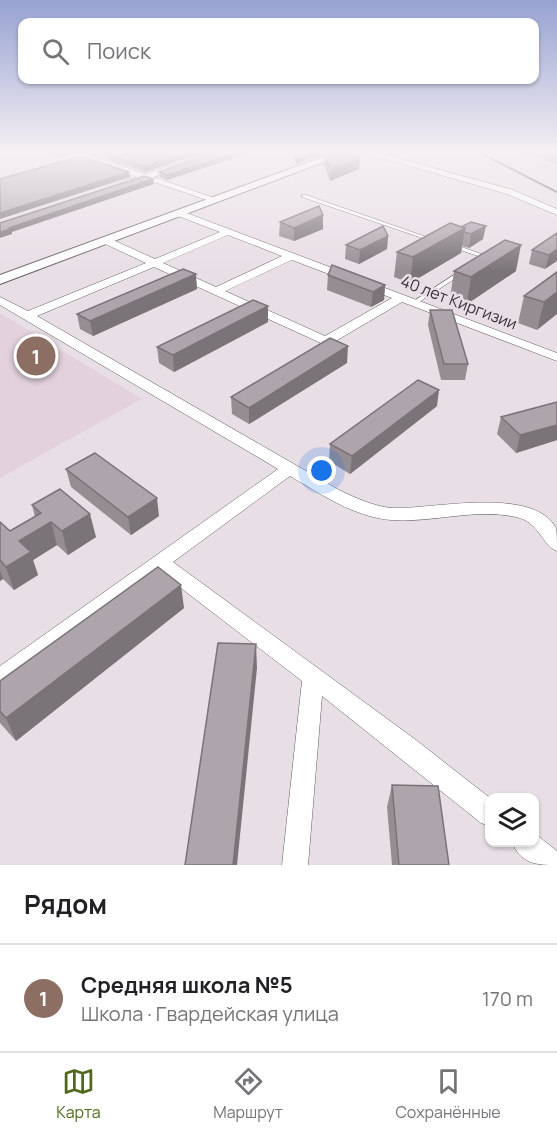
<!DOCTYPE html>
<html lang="ru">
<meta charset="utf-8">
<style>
:root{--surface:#fff;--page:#f6f6f6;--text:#202124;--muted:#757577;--line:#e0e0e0;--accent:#4e691b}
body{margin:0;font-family:Manrope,sans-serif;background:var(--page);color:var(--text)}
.controls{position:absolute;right:18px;bottom:18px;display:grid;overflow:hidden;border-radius:12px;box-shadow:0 2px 4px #0004}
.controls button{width:54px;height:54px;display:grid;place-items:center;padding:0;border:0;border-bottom:2px solid var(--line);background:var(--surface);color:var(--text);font:30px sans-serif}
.you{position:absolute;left:322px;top:471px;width:21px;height:21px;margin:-15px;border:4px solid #fff;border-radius:50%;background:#1a73e8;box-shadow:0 0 0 9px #1a73e833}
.badge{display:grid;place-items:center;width:39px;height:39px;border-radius:50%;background:var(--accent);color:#fff;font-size:20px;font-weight:700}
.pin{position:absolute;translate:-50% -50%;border:3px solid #fff;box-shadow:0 2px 6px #0006}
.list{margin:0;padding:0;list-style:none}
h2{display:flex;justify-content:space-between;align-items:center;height:78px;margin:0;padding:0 24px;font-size:26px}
h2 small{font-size:20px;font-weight:400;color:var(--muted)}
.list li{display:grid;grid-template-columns:39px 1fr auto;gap:18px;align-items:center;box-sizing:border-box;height:108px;padding:0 24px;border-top:2px solid var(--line)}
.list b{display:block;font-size:22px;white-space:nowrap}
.list p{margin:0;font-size:20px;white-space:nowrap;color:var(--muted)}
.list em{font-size:20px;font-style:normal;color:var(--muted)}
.icon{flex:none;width:33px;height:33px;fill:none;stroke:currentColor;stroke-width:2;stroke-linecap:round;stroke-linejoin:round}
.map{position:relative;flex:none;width:557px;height:865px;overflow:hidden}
.search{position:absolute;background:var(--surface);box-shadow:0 2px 4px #0004;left:18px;right:18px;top:18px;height:66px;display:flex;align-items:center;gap:15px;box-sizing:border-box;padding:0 21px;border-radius:12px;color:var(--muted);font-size:22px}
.sheet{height:186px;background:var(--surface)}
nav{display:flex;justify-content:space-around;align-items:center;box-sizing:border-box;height:84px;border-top:2px solid var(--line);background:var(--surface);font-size:16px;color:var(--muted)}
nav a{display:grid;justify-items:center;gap:3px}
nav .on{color:var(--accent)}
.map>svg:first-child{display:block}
.built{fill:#e3d2de}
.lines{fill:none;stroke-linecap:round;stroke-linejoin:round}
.service-casing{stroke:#655c62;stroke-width:1}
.minor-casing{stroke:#655c62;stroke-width:1}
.tertiary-casing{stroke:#655c62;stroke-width:2}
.service{fill:#fff;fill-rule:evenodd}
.minor{fill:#fff;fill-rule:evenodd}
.tertiary{fill:#fff;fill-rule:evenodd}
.rail{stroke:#5d575b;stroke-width:2}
.wall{fill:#968d93}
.shaded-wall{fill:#7a7378}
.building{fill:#aea4ab;stroke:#7a7378;stroke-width:1.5}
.labels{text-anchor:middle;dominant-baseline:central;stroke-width:5;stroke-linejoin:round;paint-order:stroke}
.far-street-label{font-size:16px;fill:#373336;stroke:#e8dee5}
</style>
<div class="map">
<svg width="557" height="865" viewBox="0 0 557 865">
<rect width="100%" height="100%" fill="#e8dee5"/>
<g class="built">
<polygon points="505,151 557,151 557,176"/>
<polygon points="0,313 142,399 0,478"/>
</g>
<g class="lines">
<defs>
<g id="service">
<polygon points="302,195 306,195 435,240 431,241 302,197"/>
<polygon points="453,244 487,256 488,257 485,259 481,259 481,257 451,247 451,245"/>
<polygon points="460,271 463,273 462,274 416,304 412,304 411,303"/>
</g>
<g id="minor">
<polygon points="63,151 76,151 145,174 215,151 228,151 153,177 220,200 213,202 145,179 122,185 122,181 137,177"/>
<polygon points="358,151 372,151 513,190 557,209 557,215 507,194"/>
<path d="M178,212H184L557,353V361L402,302L334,342L323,344L154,267L37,316L339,490C356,498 373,506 391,508C430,510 533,485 556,528C557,534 557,544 557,551C542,546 540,522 516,517C474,508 433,523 391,520C354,517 321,494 290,476L173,562L416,740L490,798V826L481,823L322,696L308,865H282L302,681L160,572L8,685L0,687V666L278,469L0,305V297L28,311L146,263L103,243V239H111L155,259L220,232L178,216ZM228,235L282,256L216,287L163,263ZM292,260L392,298L325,336L225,291Z"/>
<path d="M534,833L557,851V865C536,865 521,864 512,842H534Z"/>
</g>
<polygon id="tertiary" points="339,151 353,151 0,284 0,275"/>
</defs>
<use href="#service" class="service-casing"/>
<use href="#minor" class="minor-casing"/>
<use href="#tertiary" class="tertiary-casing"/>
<use href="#service" class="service"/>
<use href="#minor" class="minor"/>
<use href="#tertiary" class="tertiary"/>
<polyline class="rail" points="476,151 557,192"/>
</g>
<g class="wall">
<polygon points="42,151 67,151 67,156 60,158"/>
<polygon points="84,151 207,151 145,172"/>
<polygon points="216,151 255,151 167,180 160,177 159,172"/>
<polygon points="292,151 337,151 359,169 330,181 324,164 324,154 296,164"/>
<polygon points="526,151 557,151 557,165"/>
<polygon points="280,222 323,229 294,241 279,236"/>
<polygon points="450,223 483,239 469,248 462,246 461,253 410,283 394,277 397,252"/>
<polygon points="557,233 545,269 529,264 532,250"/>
<polygon points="388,236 387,249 359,264 345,259 346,245"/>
<polygon points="454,271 516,271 467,304 450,298"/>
<polygon points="557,272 537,330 518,323 524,296"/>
<polygon points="328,275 385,285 384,300 371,307 327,290"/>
<polygon points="197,289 93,336 80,329 77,314"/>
<polygon points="268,306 268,322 174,372 159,363 157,347"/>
<polygon points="430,310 468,364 465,380 441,380 428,325"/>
<polygon points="347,363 249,424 232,414 231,397"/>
<polygon points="557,402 557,440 516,453 497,434 501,417"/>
<polygon points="437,406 350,474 329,461 330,444"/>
<polygon points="66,469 159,516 131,535 71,487"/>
<polygon points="32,505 96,537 68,555 57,545 33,560 38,575 14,590 3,579 0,581 0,522 10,531 35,517"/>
<polygon points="184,608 16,741 0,723 0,681"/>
<polygon points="392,785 449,865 392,865 387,807"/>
</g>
<g class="shaded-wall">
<polygon points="67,151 67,156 60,158 59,153"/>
<polygon points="192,151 207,151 145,172 144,167"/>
<polygon points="241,151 255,151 167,180 167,175"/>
<polygon points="319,151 331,151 296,164 296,160"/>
<polygon points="360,158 359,169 330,181 331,169"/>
<polygon points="129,172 130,177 0,219 0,213"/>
<polygon points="153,179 154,184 12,232 12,234 0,238 0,232 9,228"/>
<polygon points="323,215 323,229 294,241 294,228"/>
<polygon points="486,226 483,239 469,248 471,234"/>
<polygon points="465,228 461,253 410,283 413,257"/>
<polygon points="388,236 387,249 359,264 360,250"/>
<polygon points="521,245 516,271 467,304 471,277"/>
<polygon points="557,249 557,261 545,269 549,255"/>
<polygon points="196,274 197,289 93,336 90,321"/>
<polygon points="385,285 384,300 371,307 373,292"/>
<polygon points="557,292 557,314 537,330 544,302"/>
<polygon points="268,306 268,322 174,372 173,355"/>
<polygon points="348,346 347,363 249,424 249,408"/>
<polygon points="439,390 437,406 350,474 352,456"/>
<polygon points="557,425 557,440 516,453 520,435"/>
<polygon points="157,498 159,516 131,535 128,517"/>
<polygon points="90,514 96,537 68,555 62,531"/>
<polygon points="51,522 57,545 33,560 38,575 14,590 6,567 19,541"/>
<polygon points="0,570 3,579 0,581"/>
<polygon points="181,585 184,608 16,741 6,718"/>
<polygon points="256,644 257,668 237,865 233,865"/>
</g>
<g class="building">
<polygon points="97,151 192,151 144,167"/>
<polygon points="216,151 241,151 167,175 159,172"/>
<polygon points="293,151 319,151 296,160"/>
<polygon points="328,151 337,151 360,158 331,169 324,153"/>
<polygon points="81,156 129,172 0,213 0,179"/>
<polygon points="144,176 153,179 9,228 11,229 0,232 0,223"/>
<polygon points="319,206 323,215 294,228 280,222"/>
<polygon points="471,222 486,226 471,234 464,232 465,228 461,227"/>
<polygon points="450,223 465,228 413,257 397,252"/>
<polygon points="383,226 388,236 360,250 346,245"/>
<polygon points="557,233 557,249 549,255 532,250"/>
<polygon points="505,240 521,245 471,277 454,271"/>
<polygon points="332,265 385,285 373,292 328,275"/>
<polygon points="183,269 196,274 90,321 77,314"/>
<polygon points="557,272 557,292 544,302 524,296"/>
<polygon points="253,300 268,306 173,355 157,347"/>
<polygon points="430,310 452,310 468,364 444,364"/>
<polygon points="330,338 348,346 249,408 231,397"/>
<polygon points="418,380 439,390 352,456 330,444"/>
<polygon points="557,402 557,425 520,435 501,417"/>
<polygon points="95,453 157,498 128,517 66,469"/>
<polygon points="60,489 90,514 62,531 51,522 19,541 31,552 6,567 0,560 0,522 10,531 41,513 32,505"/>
<polygon points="158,567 181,585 6,718 0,711 0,681"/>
<polygon points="218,643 256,644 233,865 185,865"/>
<polygon points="392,785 438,786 449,865 399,865"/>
</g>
<linearGradient id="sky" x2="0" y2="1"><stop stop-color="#97a2d2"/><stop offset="0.56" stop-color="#f5f0f3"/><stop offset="1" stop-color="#f5f0f3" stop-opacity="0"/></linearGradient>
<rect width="557" height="272" fill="url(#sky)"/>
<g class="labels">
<g class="far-street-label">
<text transform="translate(459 302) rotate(21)">40 лет Киргизии</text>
</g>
</g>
</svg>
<div class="controls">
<button><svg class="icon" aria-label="layers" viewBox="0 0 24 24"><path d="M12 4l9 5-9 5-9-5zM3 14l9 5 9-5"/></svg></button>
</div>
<div class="you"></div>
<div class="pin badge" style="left:36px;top:356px;background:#8d6e63">1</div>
<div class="search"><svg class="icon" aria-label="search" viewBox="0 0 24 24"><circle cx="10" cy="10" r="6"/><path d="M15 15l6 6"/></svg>Поиск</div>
</div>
<section class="sheet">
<h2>Рядом<small></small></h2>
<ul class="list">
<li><span class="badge" style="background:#8d6e63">1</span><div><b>Средняя школа №5</b><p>Школа · Гвардейская улица</p></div><em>170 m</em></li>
</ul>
</section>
<nav>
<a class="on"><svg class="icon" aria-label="map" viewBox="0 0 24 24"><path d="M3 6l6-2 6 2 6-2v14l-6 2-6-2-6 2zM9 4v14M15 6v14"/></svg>Карта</a>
<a><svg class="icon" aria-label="directions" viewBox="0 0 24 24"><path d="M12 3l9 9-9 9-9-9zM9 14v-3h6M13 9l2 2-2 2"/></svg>Маршрут</a>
<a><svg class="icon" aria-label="saved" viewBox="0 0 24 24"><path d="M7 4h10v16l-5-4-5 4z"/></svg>Сохранённые</a>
</nav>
